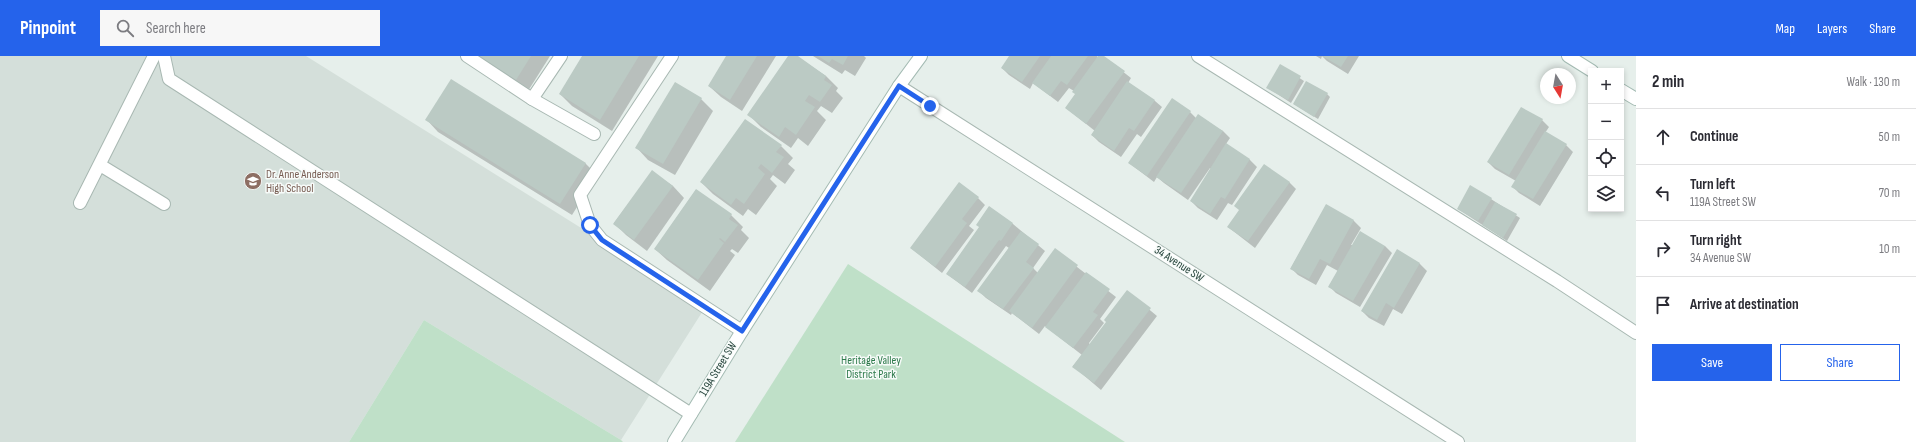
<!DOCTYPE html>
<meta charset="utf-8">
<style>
:root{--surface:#fff;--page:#f7f7f7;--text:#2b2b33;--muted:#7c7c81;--line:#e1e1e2;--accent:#2563eb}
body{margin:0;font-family:"Sofia Sans Condensed",sans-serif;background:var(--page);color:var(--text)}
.controls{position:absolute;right:12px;top:12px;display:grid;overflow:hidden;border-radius:0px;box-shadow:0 2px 6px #0003}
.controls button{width:36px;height:36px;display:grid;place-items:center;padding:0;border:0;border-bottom:1px solid var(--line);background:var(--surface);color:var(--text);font:20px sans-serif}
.compass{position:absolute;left:1540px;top:12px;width:36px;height:36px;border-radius:50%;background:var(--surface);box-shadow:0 2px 6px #0003;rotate:169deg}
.stop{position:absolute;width:12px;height:12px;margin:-9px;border:3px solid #2563eb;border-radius:50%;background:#fff}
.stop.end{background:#2563eb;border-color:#fff;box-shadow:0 1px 4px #0008}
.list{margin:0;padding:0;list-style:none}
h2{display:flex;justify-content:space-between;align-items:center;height:52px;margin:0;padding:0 16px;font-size:17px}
h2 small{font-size:13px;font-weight:400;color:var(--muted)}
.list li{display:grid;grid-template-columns:26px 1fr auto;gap:12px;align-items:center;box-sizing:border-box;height:56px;padding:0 16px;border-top:1px solid var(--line)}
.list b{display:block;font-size:15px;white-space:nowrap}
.list p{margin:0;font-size:13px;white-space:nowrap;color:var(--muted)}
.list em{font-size:13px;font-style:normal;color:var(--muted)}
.actions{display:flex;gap:8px;padding:12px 16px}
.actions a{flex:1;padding:9px 0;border:1px solid var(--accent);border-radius:0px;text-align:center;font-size:14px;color:var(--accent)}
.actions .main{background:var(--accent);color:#fff}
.icon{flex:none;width:22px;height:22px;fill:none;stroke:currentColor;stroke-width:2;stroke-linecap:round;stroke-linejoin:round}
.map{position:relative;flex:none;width:1636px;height:386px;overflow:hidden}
header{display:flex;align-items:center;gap:24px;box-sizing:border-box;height:56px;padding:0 20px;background:var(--accent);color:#fff}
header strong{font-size:19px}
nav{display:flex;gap:22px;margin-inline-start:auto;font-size:14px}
.search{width:280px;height:36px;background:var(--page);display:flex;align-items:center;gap:10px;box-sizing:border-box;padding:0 14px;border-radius:0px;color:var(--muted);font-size:15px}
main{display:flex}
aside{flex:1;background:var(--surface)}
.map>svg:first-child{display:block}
.built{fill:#d4dfda}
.green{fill:#bfe0c8}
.shadow{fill:#0003}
.building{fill:#bbcac4}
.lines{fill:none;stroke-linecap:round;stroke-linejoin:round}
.lane-casing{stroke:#a8b8b2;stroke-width:14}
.street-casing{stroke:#a8b8b2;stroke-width:14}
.secondary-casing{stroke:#a4bbb3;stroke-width:14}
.lane{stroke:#fff;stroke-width:12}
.street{stroke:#fff;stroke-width:12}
.secondary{stroke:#fff;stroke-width:12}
.route{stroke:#2563eb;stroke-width:5}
.labels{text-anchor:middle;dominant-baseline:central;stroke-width:3;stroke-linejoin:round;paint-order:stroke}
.education-label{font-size:12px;fill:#785e54;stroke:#f7fbf9;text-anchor:start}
.street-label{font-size:12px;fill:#24423a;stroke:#f7fbf9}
.park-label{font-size:12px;fill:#2d7a4b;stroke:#f7fbf9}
</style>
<header>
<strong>Pinpoint</strong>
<div class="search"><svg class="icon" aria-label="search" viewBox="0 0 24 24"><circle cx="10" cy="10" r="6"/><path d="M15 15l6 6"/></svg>Search here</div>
<nav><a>Map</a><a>Layers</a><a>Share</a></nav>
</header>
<main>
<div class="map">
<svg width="1636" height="386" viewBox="0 0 1636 386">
<rect width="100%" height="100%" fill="#e6efeb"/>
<polygon class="built" points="0,0 306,0 706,250 621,384 424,264 349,386 0,386"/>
<g class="green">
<polygon points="848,208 1125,386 735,386"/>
<polygon points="424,264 621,384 623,386 349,386"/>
</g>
<g class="shadow">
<polygon points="479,0 550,0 528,35 490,11"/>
<polygon points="583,0 658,0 612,75 572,50 560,38"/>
<polygon points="727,0 776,0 742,55 721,41 709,30"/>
<polygon points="789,0 796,0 826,20 838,32 836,35 843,42 832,57 821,50 817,55 826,64 808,90 798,82 791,92 761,71 749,59"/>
<polygon points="813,0 864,0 866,2 855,20 845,14 842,18"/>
<polygon points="1010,0 1097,0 1098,2 1103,0 1131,22 1128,27 1155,45 1162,51 1141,81 1137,78 1121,101 1099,86 1092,79 1095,75 1066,52 1076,39 1074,35 1069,32 1058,46 1033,27 1030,33 1009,19 1002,12"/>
<polygon points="1316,0 1359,0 1348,18 1327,5 1322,0 1321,3"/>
<polygon points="1280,9 1304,25 1291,47 1268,32"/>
<polygon points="675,28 701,43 713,55 675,119 648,104 637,92"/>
<polygon points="1327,38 1330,41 1318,63 1294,48"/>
<polygon points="1190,56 1196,62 1223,75 1230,82 1226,88 1250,104 1257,111 1232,149 1228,147 1217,164 1198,152 1191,145 1211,113 1210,112 1188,144 1164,127 1157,121 1154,126 1129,107"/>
<polygon points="427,64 585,107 597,119 572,159 438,76"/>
<polygon points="1542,64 1549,71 1545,77 1566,89 1573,96 1540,150 1519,137 1512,130 1516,125 1495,113 1488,106"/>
<polygon points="781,90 793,102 788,108 795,114 785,128 773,119 770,123 777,130 756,159 748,153 743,160 713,138 701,126"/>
<polygon points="652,116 673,130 684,142 647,195 626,179 614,167"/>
<polygon points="1289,126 1296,133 1255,192 1228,171"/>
<polygon points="696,134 731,159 743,171 741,174 749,182 738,197 732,193 730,195 735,199 710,235 667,204 655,193"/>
<polygon points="978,142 985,149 969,170 974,174 942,217 911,192"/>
<polygon points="1491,143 1520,162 1507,185 1458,153"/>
<polygon points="1326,150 1354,165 1361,172 1351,189 1385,190 1392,197 1360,251 1336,237 1329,230 1338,215 1327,209 1316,229 1298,219 1291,212"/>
<polygon points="989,151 1013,168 1045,195 1033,212 1038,217 1055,194 1116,241 1100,263 1104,267 1089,287 1090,289 1108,266 1127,235 1157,260 1101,334 1073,310 1082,299 1045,270 1039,278 1012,257 1011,259 986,242 979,235 1009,192 1006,190 972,237 947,218 980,171"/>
<polygon points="1397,195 1420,208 1427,215 1402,258 1393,253 1384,270 1369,262 1362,255"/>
</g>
<g class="building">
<polygon points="478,0 531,0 516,24"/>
<polygon points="582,0 639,0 600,64 559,38"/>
<polygon points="726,0 757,0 730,44 708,30"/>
<polygon points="788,0 798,0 826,20 824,24 832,29 820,46 809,39 805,45 815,51 796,79 785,71 779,81 747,59"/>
<polygon points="818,0 848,0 843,9 832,3 829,7"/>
<polygon points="1009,0 1040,0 1022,26 1001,12"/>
<polygon points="1051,0 1088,0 1067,29 1061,25 1050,40 1032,27"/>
<polygon points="1098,0 1104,0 1125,15 1086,68 1065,52 1075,38 1072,36"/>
<polygon points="1322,0 1348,0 1341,11"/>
<polygon points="1280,8 1301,20 1288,44 1266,32"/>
<polygon points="451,23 586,107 560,148 425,64"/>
<polygon points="1127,25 1155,44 1134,75 1129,72 1114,95 1091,79"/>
<polygon points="1306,25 1328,37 1314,61 1293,48"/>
<polygon points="675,26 702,42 663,108 635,92"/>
<polygon points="1172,42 1191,55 1147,120 1128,107"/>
<polygon points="1521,51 1543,63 1509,119 1487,106"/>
<polygon points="1198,58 1223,75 1181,137 1156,121"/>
<polygon points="745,63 782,89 776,96 784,101 772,117 761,108 758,112 765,118 744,148 736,142 731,149 700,126"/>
<polygon points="1545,75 1567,88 1533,143 1511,131"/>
<polygon points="1226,87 1250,103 1225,143 1221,141 1210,158 1190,145"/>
<polygon points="1264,108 1290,126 1248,185 1227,171 1239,154 1234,150"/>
<polygon points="652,114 673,130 634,184 613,168"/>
<polygon points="959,126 979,141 962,163 967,167 935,211 910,192"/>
<polygon points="1470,129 1492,142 1478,165 1457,153"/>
<polygon points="696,133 732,158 729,163 738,169 725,186 720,182 719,183 724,187 698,224 654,193"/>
<polygon points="1495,146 1517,158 1503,182 1482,169"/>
<polygon points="1326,148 1354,164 1330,208 1320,203 1309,223 1290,213"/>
<polygon points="989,150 1013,167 1001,185 999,184 965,231 946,218 979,171 976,169"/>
<polygon points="1021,175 1039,188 1026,206 1034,212 1003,253 977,235"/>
<polygon points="1360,175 1385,190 1353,245 1328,231"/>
<polygon points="1055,192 1078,209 1032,272 1009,255"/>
<polygon points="1397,193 1420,207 1394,252 1386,247 1377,264 1361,255"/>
<polygon points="1086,216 1110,233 1093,256 1098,259 1073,292 1045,271"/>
<polygon points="1127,234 1151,252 1094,327 1072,311 1106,266 1104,264"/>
</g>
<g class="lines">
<defs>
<g id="lane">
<polyline points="164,0 169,23 691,358"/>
<polyline points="467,0 532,43 561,0"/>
<polyline points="672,0 580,139 590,169 602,184 742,275"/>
<polyline points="1198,0 1557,225 1636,277"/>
<polyline points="532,43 594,78"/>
<polyline points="100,109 164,148"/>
<polyline points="80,147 154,0"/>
</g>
<polyline id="street" points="899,30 1458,386"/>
<g id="secondary">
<polyline points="1568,0 1592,15"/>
<polyline points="1621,34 1636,43"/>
<polyline points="674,386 742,275 899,30 921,0"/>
</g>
</defs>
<use href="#lane" class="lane-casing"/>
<use href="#street" class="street-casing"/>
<use href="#secondary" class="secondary-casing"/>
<use href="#lane" class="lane"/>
<use href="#street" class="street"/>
<use href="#secondary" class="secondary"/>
</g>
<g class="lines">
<polyline class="route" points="590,169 602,184 742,275 899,30 930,50"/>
</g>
<defs>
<symbol id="school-disc" viewBox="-11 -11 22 22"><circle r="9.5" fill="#8d6e63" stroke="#f7fbf9"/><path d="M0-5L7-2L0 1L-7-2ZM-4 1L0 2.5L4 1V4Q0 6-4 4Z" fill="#fff"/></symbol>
</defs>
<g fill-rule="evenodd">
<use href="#school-disc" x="243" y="115" width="20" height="20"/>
</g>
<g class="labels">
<g class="education-label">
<text x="266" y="118">Dr. Anne Anderson<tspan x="266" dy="14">High School</tspan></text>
</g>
<g class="street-label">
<text transform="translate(1179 208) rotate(33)">34 Avenue SW</text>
<text transform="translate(718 313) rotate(-59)">119A Street SW</text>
</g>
<g class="park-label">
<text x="871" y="304">Heritage Valley<tspan x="871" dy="14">District Park</tspan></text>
</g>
</g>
</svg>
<div class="controls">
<button>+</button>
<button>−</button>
<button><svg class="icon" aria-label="locate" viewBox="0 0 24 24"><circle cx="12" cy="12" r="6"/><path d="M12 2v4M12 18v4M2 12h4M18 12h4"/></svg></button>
<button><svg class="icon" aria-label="layers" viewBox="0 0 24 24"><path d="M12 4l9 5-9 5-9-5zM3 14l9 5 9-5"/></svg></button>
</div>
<svg class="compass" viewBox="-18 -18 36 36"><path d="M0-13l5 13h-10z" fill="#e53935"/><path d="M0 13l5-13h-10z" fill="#7c7c81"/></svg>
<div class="stop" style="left:590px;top:169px"></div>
<div class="stop end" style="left:930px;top:50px"></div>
</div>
<aside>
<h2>2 min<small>Walk · 130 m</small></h2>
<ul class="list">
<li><svg class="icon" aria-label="ahead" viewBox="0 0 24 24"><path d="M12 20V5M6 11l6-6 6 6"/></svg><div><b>Continue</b></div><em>50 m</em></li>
<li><svg class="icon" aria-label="left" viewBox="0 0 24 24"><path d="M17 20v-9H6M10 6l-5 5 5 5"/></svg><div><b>Turn left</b><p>119A Street SW</p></div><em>70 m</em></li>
<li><svg class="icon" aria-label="right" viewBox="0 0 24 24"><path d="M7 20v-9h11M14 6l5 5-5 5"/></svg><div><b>Turn right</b><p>34 Avenue SW</p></div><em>10 m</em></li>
<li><svg class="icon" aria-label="arrive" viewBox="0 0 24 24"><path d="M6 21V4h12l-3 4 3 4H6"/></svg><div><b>Arrive at destination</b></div></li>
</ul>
<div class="actions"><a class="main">Save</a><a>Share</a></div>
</aside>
</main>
